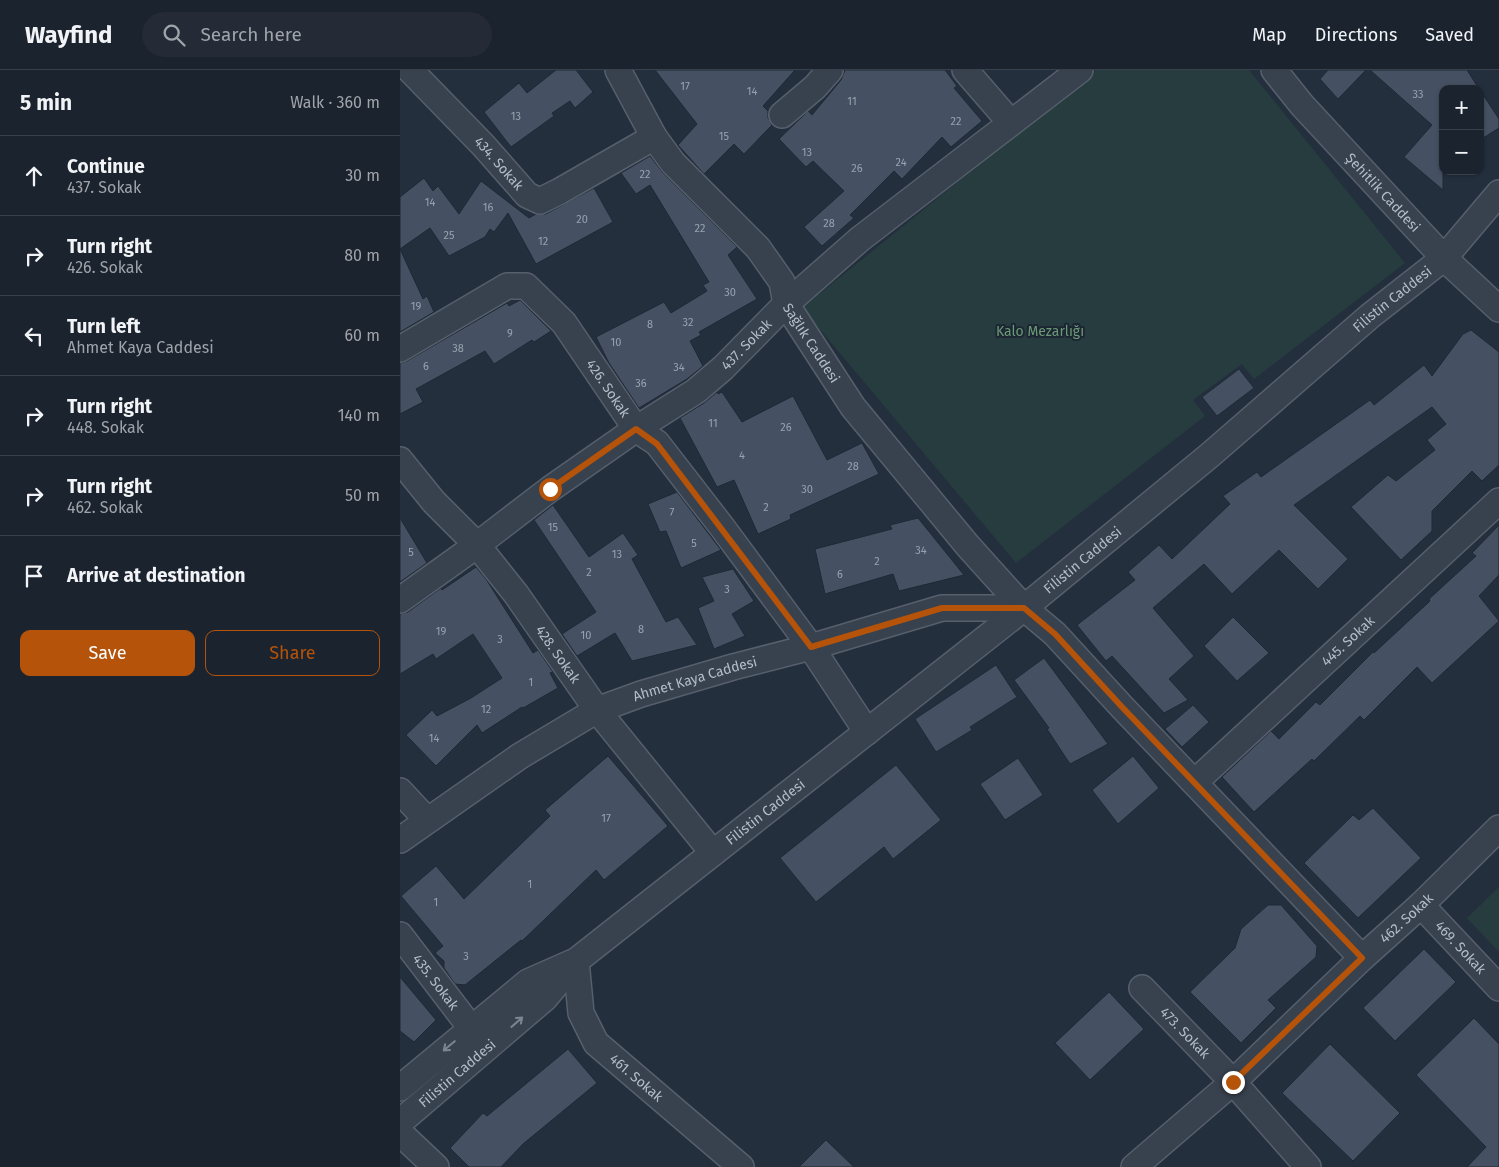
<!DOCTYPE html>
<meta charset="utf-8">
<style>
:root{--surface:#1b232e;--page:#242b36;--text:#f1f3f6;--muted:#a0a4aa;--line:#39404a;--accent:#b45309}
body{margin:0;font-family:"Fira Sans",sans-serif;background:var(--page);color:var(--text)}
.controls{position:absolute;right:15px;top:15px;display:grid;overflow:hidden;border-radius:10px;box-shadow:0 1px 4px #0004}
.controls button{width:45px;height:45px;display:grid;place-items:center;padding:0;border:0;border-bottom:1px solid var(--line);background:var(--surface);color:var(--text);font:25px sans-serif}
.stop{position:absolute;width:15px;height:15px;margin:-11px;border:4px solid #b45309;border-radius:50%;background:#fff}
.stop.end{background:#b45309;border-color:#fff;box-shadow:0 1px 5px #0008}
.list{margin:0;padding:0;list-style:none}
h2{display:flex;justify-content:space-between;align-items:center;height:65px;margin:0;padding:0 20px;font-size:21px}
h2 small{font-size:16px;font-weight:400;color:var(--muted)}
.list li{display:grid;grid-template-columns:32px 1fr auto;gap:15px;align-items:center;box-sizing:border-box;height:80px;padding:0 20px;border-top:1px solid var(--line)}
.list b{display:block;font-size:19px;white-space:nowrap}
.list p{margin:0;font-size:16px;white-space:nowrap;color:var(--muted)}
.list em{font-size:16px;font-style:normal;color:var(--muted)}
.actions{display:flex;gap:10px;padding:15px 20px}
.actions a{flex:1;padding:11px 0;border:1px solid var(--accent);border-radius:10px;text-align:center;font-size:18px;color:var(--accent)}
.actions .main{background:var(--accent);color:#fff}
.icon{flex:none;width:28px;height:28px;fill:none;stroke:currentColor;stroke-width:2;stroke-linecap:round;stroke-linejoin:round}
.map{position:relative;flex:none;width:1099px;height:1097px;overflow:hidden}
header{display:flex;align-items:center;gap:30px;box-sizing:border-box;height:70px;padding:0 25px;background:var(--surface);border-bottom:1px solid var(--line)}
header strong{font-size:24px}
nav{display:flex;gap:28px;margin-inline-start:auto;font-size:18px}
.search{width:350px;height:45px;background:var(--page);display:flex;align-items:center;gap:12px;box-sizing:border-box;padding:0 18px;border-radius:28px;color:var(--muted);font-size:19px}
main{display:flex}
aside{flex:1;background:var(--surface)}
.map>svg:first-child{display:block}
.green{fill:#263c3f}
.building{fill:#455162;stroke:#1f2835}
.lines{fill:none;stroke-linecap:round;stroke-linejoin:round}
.minor-casing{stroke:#565f6c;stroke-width:28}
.minor{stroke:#38414e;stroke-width:25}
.oneway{stroke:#7c8592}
.route{stroke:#b45309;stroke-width:6}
.labels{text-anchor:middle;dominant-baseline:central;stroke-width:4;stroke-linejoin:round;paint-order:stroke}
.number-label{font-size:11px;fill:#98a1af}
.street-label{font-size:14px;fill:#b4bcc9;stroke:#1d2633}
.park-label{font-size:14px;fill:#6b9a76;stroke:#1d2633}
</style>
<header>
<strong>Wayfind</strong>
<div class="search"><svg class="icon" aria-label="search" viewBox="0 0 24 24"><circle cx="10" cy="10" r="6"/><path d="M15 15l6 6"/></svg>Search here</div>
<nav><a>Map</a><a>Directions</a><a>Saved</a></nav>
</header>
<main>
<aside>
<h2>5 min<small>Walk · 360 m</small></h2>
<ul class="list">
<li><svg class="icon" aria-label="ahead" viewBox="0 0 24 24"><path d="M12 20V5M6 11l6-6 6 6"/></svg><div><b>Continue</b><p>437. Sokak</p></div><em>30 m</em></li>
<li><svg class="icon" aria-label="right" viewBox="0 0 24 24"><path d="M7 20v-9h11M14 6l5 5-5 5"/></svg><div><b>Turn right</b><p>426. Sokak</p></div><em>80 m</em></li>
<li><svg class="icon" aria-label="left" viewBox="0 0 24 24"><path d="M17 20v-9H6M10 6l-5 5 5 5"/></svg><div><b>Turn left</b><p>Ahmet Kaya Caddesi</p></div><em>60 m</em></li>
<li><svg class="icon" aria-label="right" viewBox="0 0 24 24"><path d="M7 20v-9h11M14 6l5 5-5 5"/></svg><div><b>Turn right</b><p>448. Sokak</p></div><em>140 m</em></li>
<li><svg class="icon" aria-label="right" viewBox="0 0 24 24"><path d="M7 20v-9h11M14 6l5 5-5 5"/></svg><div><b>Turn right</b><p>462. Sokak</p></div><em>50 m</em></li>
<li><svg class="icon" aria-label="arrive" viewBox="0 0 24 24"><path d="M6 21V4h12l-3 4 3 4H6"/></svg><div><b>Arrive at destination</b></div></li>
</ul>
<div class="actions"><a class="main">Save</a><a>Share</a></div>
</aside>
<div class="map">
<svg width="1099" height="1097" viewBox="0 0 1099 1097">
<rect width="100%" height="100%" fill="#242f3e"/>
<g class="green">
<polygon points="696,0 849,0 1005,193 854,309 842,294 793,330 805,346 616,493 402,238"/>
<polygon points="1099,817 1099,882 1067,848"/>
</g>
<g class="building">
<polygon points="156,0 176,0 193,22 175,38 170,31 152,43 154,46 111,77 84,42 119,13 127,23"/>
<polygon points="255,0 395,0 363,36 368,41 368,48 372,55 344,84 334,74 304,104 278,75 297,54"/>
<polygon points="445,0 545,0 557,16 554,18 582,51 551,77 542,67 502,109 494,101 450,145 454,148 422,176 404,157 444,121 413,91 406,97 379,69 408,41 412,45 441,10"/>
<polygon points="928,0 966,0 938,29 920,9"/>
<polygon points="970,0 1067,0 1079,19 1043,19 1043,120 1004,87 1032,55"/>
<polygon points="1080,20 1099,49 1099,58 1080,70"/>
<polygon points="250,86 263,103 337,177 328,185 357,229 299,262 301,265 290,271 303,296 287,309 239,338 209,293 196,267 264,232 271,243 307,221 303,215 309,212 250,115 236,124 221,103"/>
<polygon points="24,108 33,121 38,116 59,144 81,111 129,148 136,144 146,144 194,118 213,152 136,194 108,143 94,162 90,159 85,167 49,186 30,158 0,179 23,229 27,226 34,242 0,262 0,127"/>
<polygon points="120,230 151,261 134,272 132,270 94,294 85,281 16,319 23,332 0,344 0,293 7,291 107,233 109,236"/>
<polygon points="1071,260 1099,282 1099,395 1082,411 1072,401 1032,441 1032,461 1001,490 951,437 988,405 996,411 1035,380 1027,370 1046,354 1032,337 894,435 948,489 918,519 879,480 832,524 804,494 753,538 794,586 769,609 788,630 764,643 712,586 706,591 677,555 735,510 728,502 759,475 772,489 830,434 823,426 857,402 861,407 970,330 974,335 1024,295 1032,306 1063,264"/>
<polygon points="839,299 854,318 817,346 802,327"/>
<polygon points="317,322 318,324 322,322 342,352 393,326 427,390 462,373 479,404 390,445 391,449 358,464 334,410 317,417 280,348 304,333"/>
<polygon points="277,422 321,480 281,498 266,461 260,462 248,434"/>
<polygon points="153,435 189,487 223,463 238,485 232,489 266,552 278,547 297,575 232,591 215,563 177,586 162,564 196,542 134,450"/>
<polygon points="0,448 27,493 0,512"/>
<polygon points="518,448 564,505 499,521 493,504 425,524 415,479 492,459 490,455"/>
<polygon points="1099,455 1099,505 1079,526 1099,551 1032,613 1017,597 964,650 960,646 914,691 912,689 854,742 822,707 871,661 879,669 916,632 920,635 973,582 974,583 1030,531 1029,529 1076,486 1072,483"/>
<polygon points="76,497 86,509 133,583 138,580 153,602 150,603 158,618 123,638 122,637 82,663 77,655 36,696 6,665 32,640 37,646 71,628 102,608 73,564 36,589 33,584 0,604 0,544 8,542 41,518 42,520"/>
<polygon points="333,499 354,531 332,544 345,566 314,579 298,538 314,531 302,507"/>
<polygon points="833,547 869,583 837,611 804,576"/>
<polygon points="644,588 708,674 670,694 647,659 649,658 614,610"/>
<polygon points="596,595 617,627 570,657 572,660 536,682 515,649"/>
<polygon points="793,635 809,652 782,677 765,659"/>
<polygon points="208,686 268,756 204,810 196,800 122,871 121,870 65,915 55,914 44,898 44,891 35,883 43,876 1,826 36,796 64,829 150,746 145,740"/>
<polygon points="733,686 759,718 718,754 692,720"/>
<polygon points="618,688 643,725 605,750 580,714"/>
<polygon points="496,695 541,750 493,789 484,777 416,832 380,788"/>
<polygon points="973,738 1021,788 958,848 904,793 953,745 959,750"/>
<polygon points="868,835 881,835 917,876 916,887 868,930 876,938 841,973 790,922 835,878 841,859"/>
<polygon points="1024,879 1056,912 995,971 963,938"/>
<polygon points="0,907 36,950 14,972 0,961"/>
<polygon points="709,922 744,959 690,1010 655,973"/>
<polygon points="1074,948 1099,974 1099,1097 1067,1097 1086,1077 1016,1005"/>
<polygon points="930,974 1000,1043 953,1091 882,1023"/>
<polygon points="168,979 197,1013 123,1074 101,1097 69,1097 50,1078 83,1043 87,1046"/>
<polygon points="426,1070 454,1097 399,1097"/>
</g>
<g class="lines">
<defs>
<g id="minor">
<path id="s1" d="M10,0L83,75L127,125L140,131L160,121L254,67"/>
<path id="s2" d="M218,0L254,67L273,93L358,178L382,212L386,234L453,337L568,476L624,538L655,564L722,637L962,888"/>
<polyline points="565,0 611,53"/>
<path id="s3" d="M874,0L902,35L1044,188L1099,239"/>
<polyline points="382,45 415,17 430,0"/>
<path id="s4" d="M0,279L107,216H126L164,253L236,359L257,373L322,457L411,577L467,662"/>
<path id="s5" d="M0,390L34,432L77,475L116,524L197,640L313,783"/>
<path id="s6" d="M0,530L77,475L150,419L236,359L296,321L323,298L386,234L460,169L680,0"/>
<path id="s7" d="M795,712L1099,431"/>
<polyline points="0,721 27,750"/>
<path id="s8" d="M0,770L120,686L197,640L241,624L333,597L411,577L542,538H624"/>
<path id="s9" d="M1021,835L1099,918"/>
<path id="s10" d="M0,865L71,958"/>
<path id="s11" d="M176,891L181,943L196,973L341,1097"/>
<path id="s12" d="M742,918L833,1012L908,1097"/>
<polyline points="0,1018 128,912 171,893"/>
<path id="s13" d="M0,1052L145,928L176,891L624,538L810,385L970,246L1044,188L1099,123"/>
<polyline points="0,1063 36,1097"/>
<path id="s14" d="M734,1097L833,1012L962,888L1021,835L1099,758"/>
</g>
</defs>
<use href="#minor" class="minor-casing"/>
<use href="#minor" class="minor"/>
</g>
<defs><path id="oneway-shaft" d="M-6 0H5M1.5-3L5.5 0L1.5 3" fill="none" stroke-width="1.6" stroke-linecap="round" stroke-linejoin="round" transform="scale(1.25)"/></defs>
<g class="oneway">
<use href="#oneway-shaft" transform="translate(117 952) rotate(-41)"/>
<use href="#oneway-shaft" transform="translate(49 976) rotate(140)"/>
</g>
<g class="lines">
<polyline class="route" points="150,419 236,359 257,374 411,577 542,538 624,538 655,564 722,637 962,888 833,1012"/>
</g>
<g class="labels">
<g class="number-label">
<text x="285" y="16">17</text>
<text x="352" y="21">14</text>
<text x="1018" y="24">33</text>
<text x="452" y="31">11</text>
<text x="116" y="46">13</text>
<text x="556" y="51">22</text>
<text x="324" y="66">15</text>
<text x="407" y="82">13</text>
<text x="501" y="92">24</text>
<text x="457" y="98">26</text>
<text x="245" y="104">22</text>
<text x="30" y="132">14</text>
<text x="88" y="137">16</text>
<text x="182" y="149">20</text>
<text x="429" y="153">28</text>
<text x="300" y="158">22</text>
<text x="49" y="165">25</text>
<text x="143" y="171">12</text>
<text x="330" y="222">30</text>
<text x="16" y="236">19</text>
<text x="288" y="252">32</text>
<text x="250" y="254">8</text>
<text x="110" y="263">9</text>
<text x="216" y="272">10</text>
<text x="58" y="278">38</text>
<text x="26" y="296">6</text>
<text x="279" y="297">34</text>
<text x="241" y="313">36</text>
<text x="313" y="353">11</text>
<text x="386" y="357">26</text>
<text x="342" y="385">4</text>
<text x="453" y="396">28</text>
<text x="407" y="419">30</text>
<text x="366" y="437">2</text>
<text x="272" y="442">7</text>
<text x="153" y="457">15</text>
<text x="294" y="473">5</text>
<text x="521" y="480">34</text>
<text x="11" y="482">5</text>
<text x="217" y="484">13</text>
<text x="477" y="491">2</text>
<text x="189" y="502">2</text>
<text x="440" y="504">6</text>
<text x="327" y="519">3</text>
<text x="241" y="559">8</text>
<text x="41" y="561">19</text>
<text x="186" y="565">10</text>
<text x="100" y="569">3</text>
<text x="131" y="612">1</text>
<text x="86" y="639">12</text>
<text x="34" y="668">14</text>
<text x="206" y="748">17</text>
<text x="130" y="814">1</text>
<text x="36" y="832">1</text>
<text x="66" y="886">3</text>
</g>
<g class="street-label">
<text stroke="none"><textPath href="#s1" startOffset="129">434. Sokak</textPath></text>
<text stroke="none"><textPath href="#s3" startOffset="164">Şehitlik Caddesi</textPath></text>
<text stroke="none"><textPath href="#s13" startOffset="1290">Filistin Caddesi</textPath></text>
<text stroke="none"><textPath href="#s2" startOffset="339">Sağlık Caddesi</textPath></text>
<text stroke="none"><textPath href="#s6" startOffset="431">437. Sokak</textPath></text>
<text stroke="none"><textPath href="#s4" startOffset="275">426. Sokak</textPath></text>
<text stroke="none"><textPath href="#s13" startOffset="885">Filistin Caddesi</textPath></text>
<text stroke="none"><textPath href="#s7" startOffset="208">445. Sokak</textPath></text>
<text stroke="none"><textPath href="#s5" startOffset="251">428. Sokak</textPath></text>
<text stroke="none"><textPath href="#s8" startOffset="339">Ahmet Kaya Caddesi</textPath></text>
<text stroke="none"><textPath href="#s13" startOffset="480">Filistin Caddesi</textPath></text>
<text stroke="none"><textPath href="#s14" startOffset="369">462. Sokak</textPath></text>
<text stroke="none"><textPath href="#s9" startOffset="58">469. Sokak</textPath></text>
<text stroke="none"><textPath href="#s10" startOffset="59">435. Sokak</textPath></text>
<text stroke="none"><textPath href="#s12" startOffset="62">473. Sokak</textPath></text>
<text stroke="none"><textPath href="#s13" startOffset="75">Filistin Caddesi</textPath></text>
<text stroke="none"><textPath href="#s11" startOffset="139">461. Sokak</textPath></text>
</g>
<g class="park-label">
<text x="640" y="261">Kalo Mezarlığı</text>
</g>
</g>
</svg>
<div class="controls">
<button>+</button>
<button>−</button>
</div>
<div class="stop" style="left:150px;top:419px"></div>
<div class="stop end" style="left:833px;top:1012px"></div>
</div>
</main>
